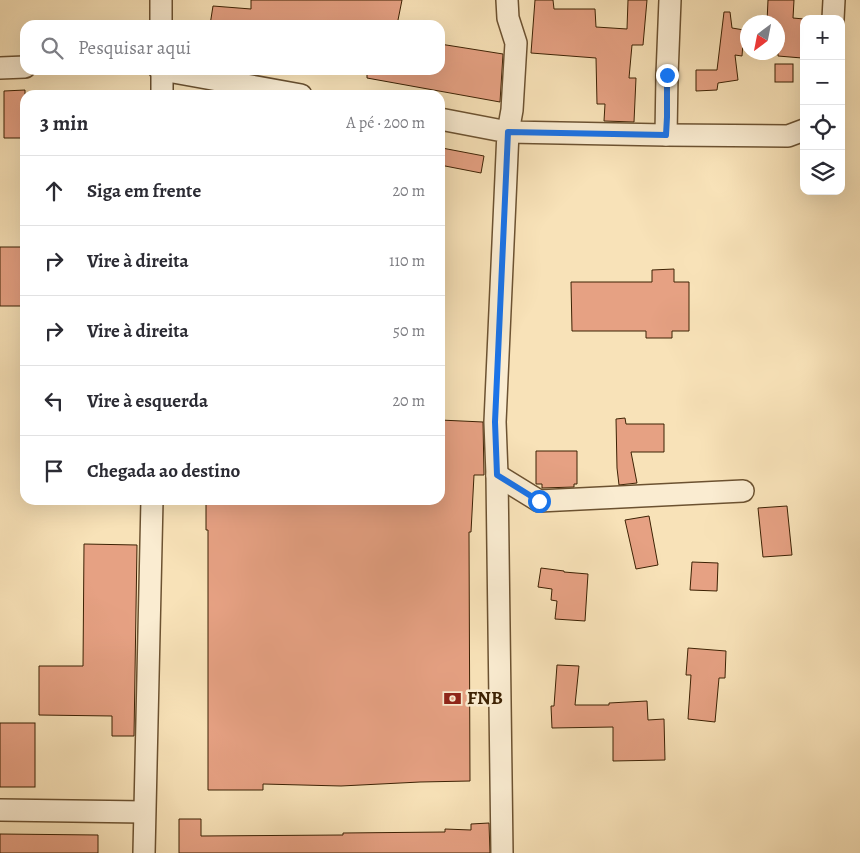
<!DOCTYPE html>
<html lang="pt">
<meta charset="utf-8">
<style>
:root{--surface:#fff;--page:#f2f2f3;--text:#2b2b33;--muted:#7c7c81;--line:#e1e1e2}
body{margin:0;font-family:Alegreya,serif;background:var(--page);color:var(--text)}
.controls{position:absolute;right:15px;top:15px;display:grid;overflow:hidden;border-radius:10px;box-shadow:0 5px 20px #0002}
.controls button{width:45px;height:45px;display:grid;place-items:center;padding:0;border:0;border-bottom:1px solid var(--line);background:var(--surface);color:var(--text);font:25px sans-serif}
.compass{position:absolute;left:740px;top:15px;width:45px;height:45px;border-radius:50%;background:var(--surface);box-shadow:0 5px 20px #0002;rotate:212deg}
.stop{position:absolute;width:15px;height:15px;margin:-11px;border:4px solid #1a73e8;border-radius:50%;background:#fff}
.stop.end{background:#1a73e8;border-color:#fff;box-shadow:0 1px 5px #0008}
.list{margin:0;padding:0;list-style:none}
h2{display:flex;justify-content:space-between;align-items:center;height:65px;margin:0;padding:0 20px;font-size:21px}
h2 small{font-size:16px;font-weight:400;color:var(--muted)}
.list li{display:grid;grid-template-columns:32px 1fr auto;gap:15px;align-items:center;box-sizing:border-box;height:70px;padding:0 20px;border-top:1px solid var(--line)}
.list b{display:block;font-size:19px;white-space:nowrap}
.list em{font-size:16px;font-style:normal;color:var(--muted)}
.icon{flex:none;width:28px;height:28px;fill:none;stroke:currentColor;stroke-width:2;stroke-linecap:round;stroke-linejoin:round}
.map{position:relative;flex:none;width:860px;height:853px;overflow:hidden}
.search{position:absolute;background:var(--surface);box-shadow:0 5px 20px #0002;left:20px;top:20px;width:425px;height:55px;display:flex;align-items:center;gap:12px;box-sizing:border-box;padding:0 18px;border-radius:15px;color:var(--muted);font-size:19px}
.panel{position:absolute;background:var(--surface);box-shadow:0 5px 20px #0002;left:20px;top:90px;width:425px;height:415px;border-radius:15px}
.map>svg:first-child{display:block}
.building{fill:#e6a183;stroke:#3d2204}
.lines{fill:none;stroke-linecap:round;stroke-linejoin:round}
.minor-casing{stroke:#6c5231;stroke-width:24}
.minor{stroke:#faecd1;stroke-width:21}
.route{stroke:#1a73e8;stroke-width:6}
.labels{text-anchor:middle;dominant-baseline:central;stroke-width:5;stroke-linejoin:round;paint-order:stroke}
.poi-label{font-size:19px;font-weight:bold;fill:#3d2204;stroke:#faecd1;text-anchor:start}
</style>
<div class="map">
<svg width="860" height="853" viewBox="0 0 860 853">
<rect width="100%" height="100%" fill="#f8e2b8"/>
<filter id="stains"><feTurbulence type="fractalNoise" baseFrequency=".004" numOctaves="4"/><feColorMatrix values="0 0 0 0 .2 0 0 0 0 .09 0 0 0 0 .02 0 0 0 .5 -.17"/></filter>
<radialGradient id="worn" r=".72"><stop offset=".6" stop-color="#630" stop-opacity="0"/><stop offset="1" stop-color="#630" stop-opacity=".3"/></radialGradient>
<g class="building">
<polygon points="251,0 402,0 397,25 210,25 213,6 251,9"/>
<polygon points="535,0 553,0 554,9 595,9 596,27 627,29 628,0 647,0 643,45 632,45 629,78 636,78 634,122 604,121 605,104 597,104 596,58 531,53"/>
<polygon points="768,0 794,0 793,18 804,19 802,58 778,56 778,22 767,22"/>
<polygon points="724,12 730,12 732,28 744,30 742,56 735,55 738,80 718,83 717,90 696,91 696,70 717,70"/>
<polygon points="440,44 503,54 500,102 367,78 367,70 440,70"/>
<rect x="775" y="64" width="18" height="18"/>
<polygon points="25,90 25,138 4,138 4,91"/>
<polygon points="442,148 484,156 481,173 440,165"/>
<rect x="0" y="247" width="25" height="59"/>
<polygon points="674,269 674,282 689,282 689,331 672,331 672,338 646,338 646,331 572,331 571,282 652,282 652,270"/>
<polygon points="625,418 626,424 664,424 664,452 631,452 637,483 619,485 617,468 616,419"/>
<polygon points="440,420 483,422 484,475 474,475 471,532 469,532 470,781 420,782 341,786 263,784 263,790 208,790 208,530 206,530 206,500 440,500"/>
<polygon points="536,451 577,451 577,484 574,484 574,487 542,488 542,484 536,484"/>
<polygon points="787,506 792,555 763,557 758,508"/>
<polygon points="649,516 658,565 636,569 625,520"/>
<polygon points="84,544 137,545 134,736 112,736 112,716 39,715 39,666 83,666"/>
<polygon points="692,562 718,563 717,591 690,590"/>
<polygon points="541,568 564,571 564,572 588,574 585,621 555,619 557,601 551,600 552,589 538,587"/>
<polygon points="688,648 726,651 725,678 719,678 715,722 688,719 691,675 686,675"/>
<polygon points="557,665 579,666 575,705 609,705 609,703 647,701 648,720 664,719 665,760 613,761 613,727 552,728 551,706 554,706"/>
<rect x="0" y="723" width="35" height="64"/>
<polygon points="179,819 201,819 201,836 343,835 343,833 445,832 445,829 471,830 471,824 489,823 490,853 179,853"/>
<polygon points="0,834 98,835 98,853 0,853"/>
</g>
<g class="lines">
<defs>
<g id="minor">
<polyline points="161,0 161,25"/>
<polyline points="507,0 508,18 516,43 512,110 508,132 666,135 788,136 804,130"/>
<polyline points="833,19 834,0"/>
<polyline points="0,68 25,67"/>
<polyline points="160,70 162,70 162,95"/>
<polyline points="162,70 301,95"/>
<polyline points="440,119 508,132 495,422 497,475 502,853"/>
<polyline points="666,135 667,75 670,0"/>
<polyline points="497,475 539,501 743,491"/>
<polyline points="0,810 144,812"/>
<polyline points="144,853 152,500"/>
</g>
</defs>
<use href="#minor" class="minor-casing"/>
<use href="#minor" class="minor"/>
</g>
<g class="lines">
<polyline class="route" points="539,501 497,475 495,422 508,132 666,135 667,117 667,75"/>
</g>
<defs>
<symbol id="bank-bare" viewBox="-9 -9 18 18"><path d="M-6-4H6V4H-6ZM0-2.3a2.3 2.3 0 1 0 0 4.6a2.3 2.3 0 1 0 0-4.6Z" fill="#8f2418" stroke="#faecd1" stroke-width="2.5" paint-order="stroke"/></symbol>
</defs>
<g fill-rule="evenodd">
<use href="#bank-bare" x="440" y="686" width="25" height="25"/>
</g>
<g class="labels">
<g class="poi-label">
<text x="467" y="698">FNB</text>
</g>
</g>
<rect width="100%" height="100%" filter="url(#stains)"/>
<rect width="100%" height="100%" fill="url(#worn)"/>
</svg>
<div class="controls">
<button>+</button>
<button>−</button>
<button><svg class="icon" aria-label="locate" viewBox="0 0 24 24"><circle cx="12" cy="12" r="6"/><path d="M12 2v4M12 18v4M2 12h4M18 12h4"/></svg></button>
<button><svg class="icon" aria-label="layers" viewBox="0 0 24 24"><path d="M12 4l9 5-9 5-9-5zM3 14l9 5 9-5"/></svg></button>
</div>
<svg class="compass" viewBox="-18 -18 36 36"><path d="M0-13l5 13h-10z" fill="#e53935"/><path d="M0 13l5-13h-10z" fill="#7c7c81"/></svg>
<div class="stop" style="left:539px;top:501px"></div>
<div class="stop end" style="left:667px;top:75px"></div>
<div class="search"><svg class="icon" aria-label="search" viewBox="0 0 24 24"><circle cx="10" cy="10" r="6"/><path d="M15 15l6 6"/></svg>Pesquisar aqui</div>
<section class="panel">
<h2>3 min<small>A pé · 200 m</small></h2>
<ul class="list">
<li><svg class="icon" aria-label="ahead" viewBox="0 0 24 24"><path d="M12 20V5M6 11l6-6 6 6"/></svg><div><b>Siga em frente</b></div><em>20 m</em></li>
<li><svg class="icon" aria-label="right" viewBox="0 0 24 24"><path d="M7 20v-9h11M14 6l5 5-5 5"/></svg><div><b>Vire à direita</b></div><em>110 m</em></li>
<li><svg class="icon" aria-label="right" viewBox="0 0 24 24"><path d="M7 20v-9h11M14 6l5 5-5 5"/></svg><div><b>Vire à direita</b></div><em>50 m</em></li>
<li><svg class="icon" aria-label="left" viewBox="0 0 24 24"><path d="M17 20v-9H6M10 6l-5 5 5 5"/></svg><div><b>Vire à esquerda</b></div><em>20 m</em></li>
<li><svg class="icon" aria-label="arrive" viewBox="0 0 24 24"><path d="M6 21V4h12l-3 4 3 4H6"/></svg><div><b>Chegada ao destino</b></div></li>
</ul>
</section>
</div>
